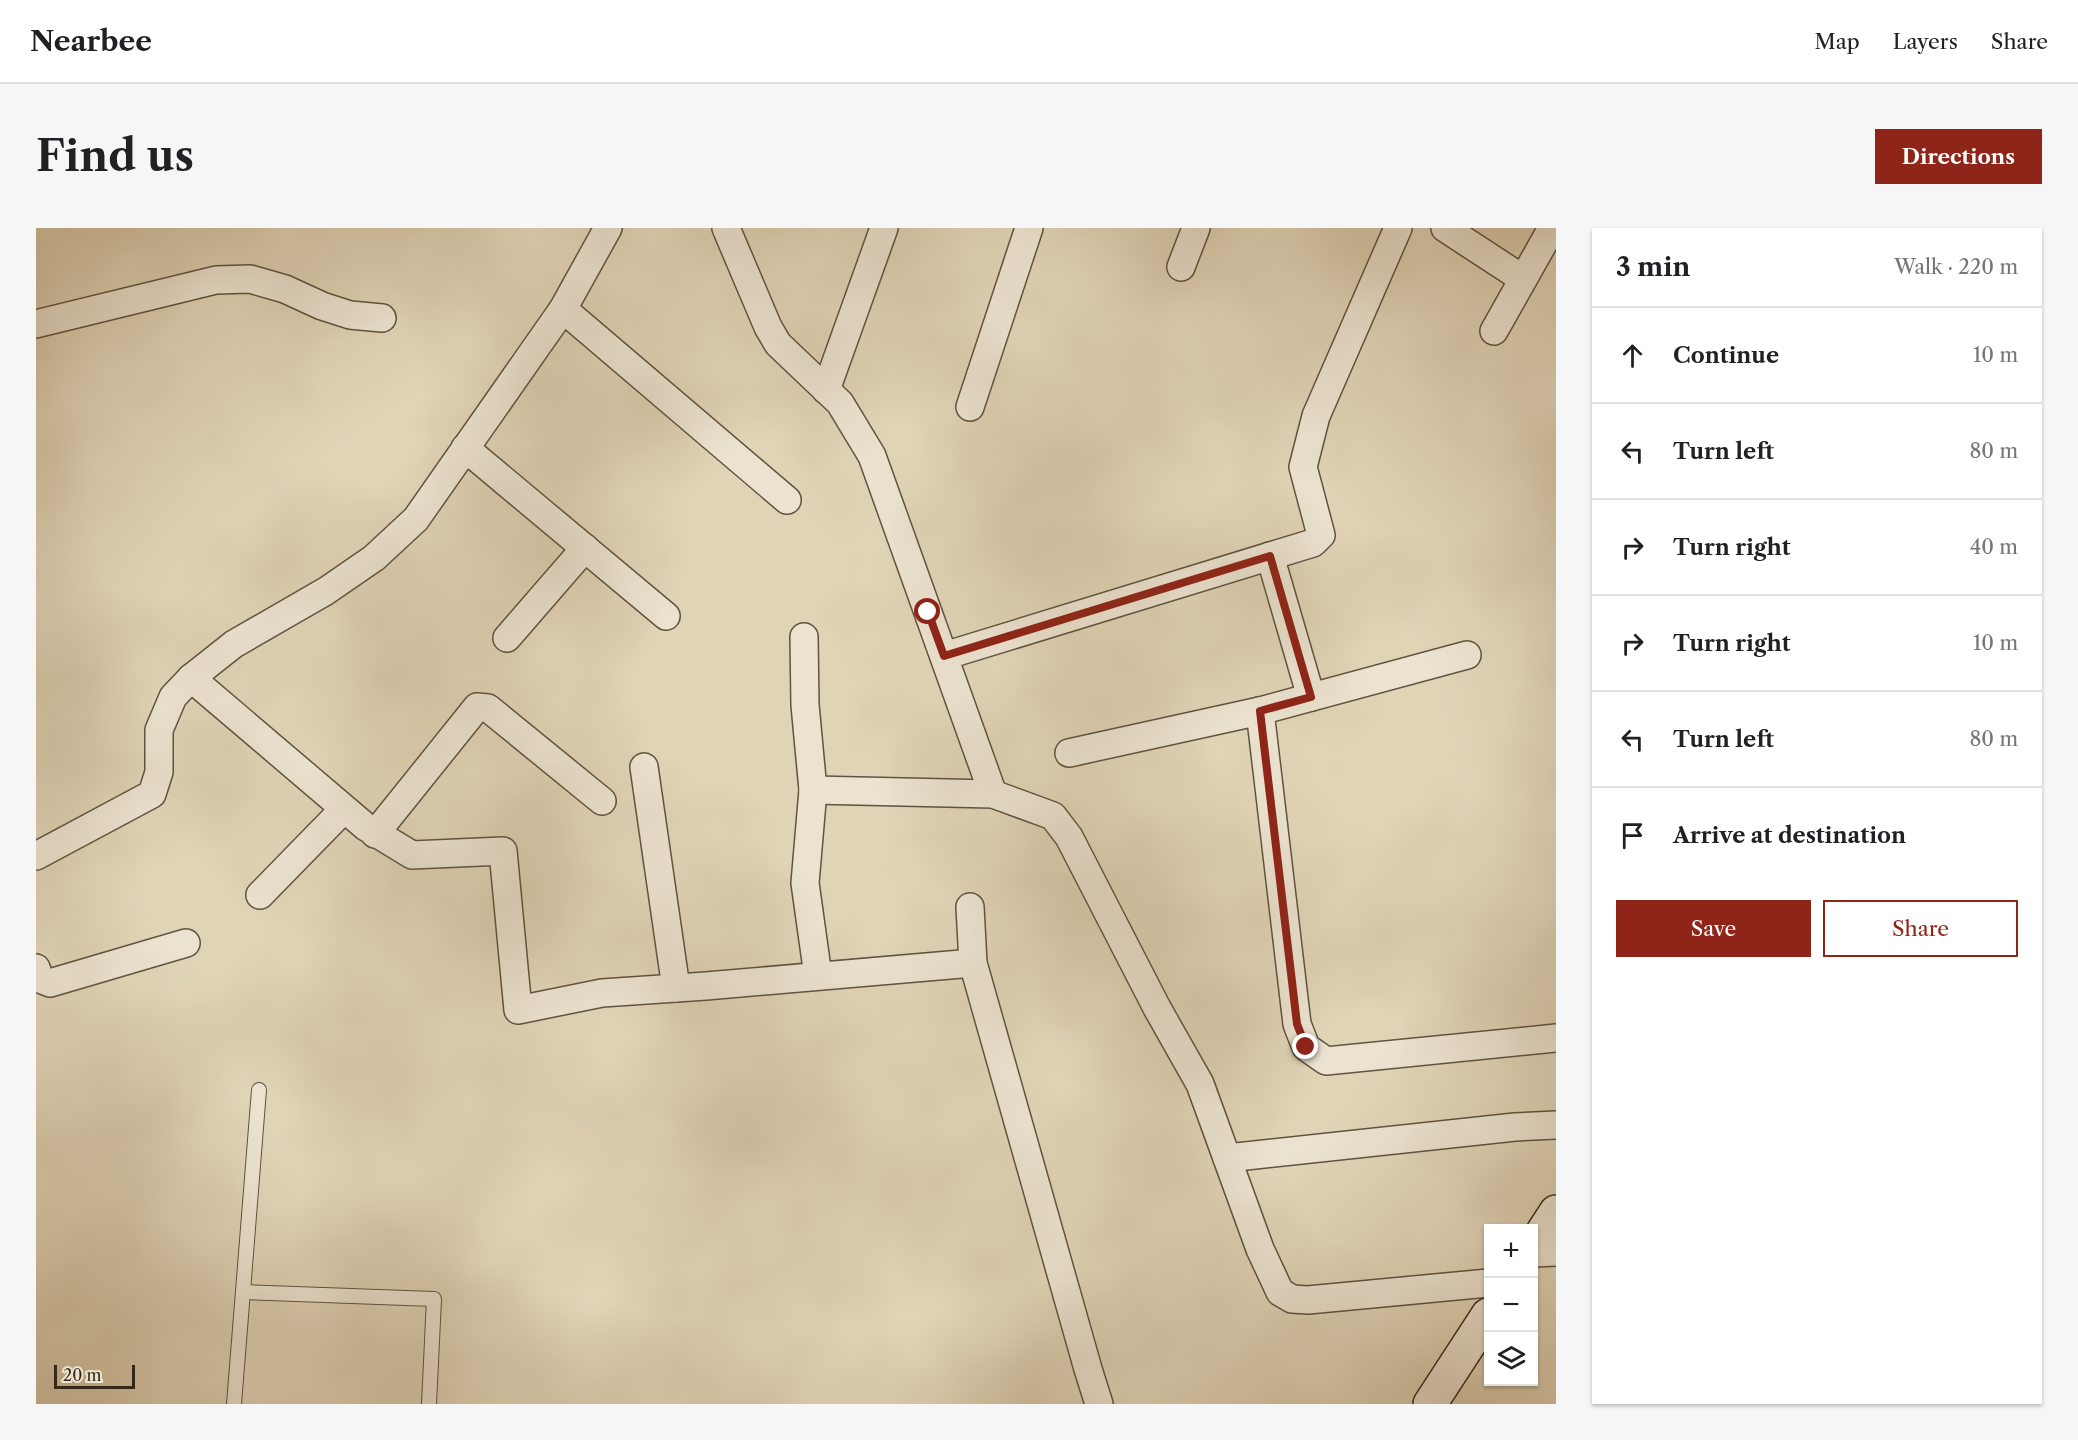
<!DOCTYPE html>
<meta charset="utf-8">
<style>
:root{--surface:#fff;--page:#f6f6f6;--text:#202124;--muted:#757577;--line:#e0e0e0;--accent:#8f2418}
body{margin:0;font-family:"Libre Caslon Text",serif;background:var(--page);color:var(--text)}
.controls{position:absolute;right:18px;bottom:18px;display:grid;overflow:hidden;border-radius:0px;box-shadow:0 2px 4px #0004}
.controls button{width:54px;height:54px;display:grid;place-items:center;padding:0;border:0;border-bottom:2px solid var(--line);background:var(--surface);color:var(--text);font:30px sans-serif}
.scale{position:absolute;left:18px;bottom:15px;width:81px;box-sizing:border-box;padding-left:6px;border:3px solid #352817;border-top:0;font-size:16px;line-height:21px;white-space:nowrap;color:#352817;-webkit-text-stroke:4px #ebe3d0;paint-order:stroke}
.stop{position:absolute;width:18px;height:18px;margin:-14px;border:4px solid #8f2418;border-radius:50%;background:#fff}
.stop.end{background:#8f2418;border-color:#fff;box-shadow:0 2px 6px #0008}
.list{margin:0;padding:0;list-style:none}
h2{display:flex;justify-content:space-between;align-items:center;height:78px;margin:0;padding:0 24px;font-size:26px}
h2 small{font-size:20px;font-weight:400;color:var(--muted)}
.list li{display:grid;grid-template-columns:39px 1fr auto;gap:18px;align-items:center;box-sizing:border-box;height:96px;padding:0 24px;border-top:2px solid var(--line)}
.list b{display:block;font-size:22px;white-space:nowrap}
.list em{font-size:20px;font-style:normal;color:var(--muted)}
.actions{display:flex;gap:12px;padding:18px 24px}
.actions a{flex:1;padding:14px 0;border:2px solid var(--accent);border-radius:0px;text-align:center;font-size:21px;color:var(--accent)}
.actions .main{background:var(--accent);color:#fff}
.icon{flex:none;width:33px;height:33px;fill:none;stroke:currentColor;stroke-width:2;stroke-linecap:round;stroke-linejoin:round}
.map{position:relative;flex:none;width:1520px;height:1176px;overflow:hidden;border-radius:0px}
header{display:flex;align-items:center;gap:36px;box-sizing:border-box;height:84px;padding:0 30px;background:var(--surface);border-bottom:2px solid var(--line)}
header strong{font-size:28px}
nav{display:flex;gap:33px;margin-inline-start:auto;font-size:21px}
.intro{display:flex;align-items:center;justify-content:space-between;box-sizing:border-box;height:144px;padding:0 36px}
h1{margin:0;font-size:42px}
.button{padding:15px 27px;border-radius:0px;background:var(--accent);color:#fff;font-size:21px;font-weight:700}
main{display:flex;gap:36px;padding:0 36px}
aside{flex:1;background:var(--surface);border-radius:0px;box-shadow:0 2px 4px #0004}
.map>svg:first-child{display:block}
.lines{fill:none;stroke-linecap:round;stroke-linejoin:round}
.service-casing{stroke:#60533f;stroke-width:16}
.minor-casing{stroke:#60533f;stroke-width:30}
.secondary-casing{stroke:#352817;stroke-width:36}
.service{stroke:#ebe3d0;stroke-width:14}
.minor{stroke:#ebe3d0;stroke-width:27}
.secondary{stroke:#ebe3d0;stroke-width:33}
.route{stroke:#8f2418;stroke-width:8}
</style>
<header>
<strong>Nearbee</strong>
<nav><a>Map</a><a>Layers</a><a>Share</a></nav>
</header>
<div class="intro"><h1>Find us</h1><a class="button">Directions</a></div>
<main>
<div class="map">
<svg width="1520" height="1176" viewBox="0 0 1520 1176">
<rect width="100%" height="100%" fill="#e0d4b7"/>
<filter id="stains"><feTurbulence type="fractalNoise" baseFrequency=".00333" numOctaves="4"/><feColorMatrix values="0 0 0 0 .2 0 0 0 0 .09 0 0 0 0 .02 0 0 0 .5 -.17"/></filter>
<radialGradient id="worn" r=".72"><stop offset=".6" stop-color="#630" stop-opacity="0"/><stop offset="1" stop-color="#630" stop-opacity=".3"/></radialGradient>
<g class="lines">
<defs>
<g id="service">
<polyline points="207,1064 398,1071 393,1176"/>
<polyline points="198,1176 223,862"/>
</g>
<g id="minor">
<polyline points="690,0 732,99 742,116 804,175 836,228 957,566"/>
<polyline points="1409,0 1487,51"/>
<polyline points="1145,39 1160,0"/>
<polyline points="527,81 751,272"/>
<polyline points="0,96 180,52 214,51 249,61 286,78 314,87 346,90"/>
<polyline points="1458,103 1516,0"/>
<polyline points="790,162 848,0"/>
<polyline points="934,179 993,0"/>
<polyline points="429,220 630,388"/>
<polyline points="1234,328 1275,469"/>
<polyline points="768,409 769,477 777,562 769,655 782,748"/>
<polyline points="471,410 549,320"/>
<polyline points="908,428 1277,315 1285,307 1267,239 1280,188 1362,0"/>
<polyline points="155,450 330,599 376,627 467,623 482,782 566,765 670,758 937,735"/>
<polyline points="1224,483 1261,796 1270,819 1290,833 1520,810"/>
<polyline points="1033,525 1224,483 1431,427"/>
<polyline points="608,539 640,760"/>
<polyline points="777,562 957,566 1017,588 1033,609 1121,780 1164,856 1224,1021 1244,1064 1256,1071 1272,1072 1452,1055"/>
<polyline points="339,606 441,479 452,480 566,573"/>
<polyline points="0,628 116,566 123,544 123,502 137,469 155,450 198,416 290,363 338,330 380,291 527,81 572,0"/>
<polyline points="224,667 308,581"/>
<polyline points="934,679 937,735 1052,1141 1063,1176"/>
<polyline points="0,740 4,751 14,755 150,715"/>
<polyline points="1191,930 1479,899 1520,897"/>
<polyline points="1498,1025 1520,1024"/>
</g>
<g id="secondary">
<polyline points="1498,1018 1520,984"/>
<polyline points="1394,1176 1452,1087"/>
</g>
</defs>
<use href="#service" class="service-casing"/>
<use href="#minor" class="minor-casing"/>
<use href="#secondary" class="secondary-casing"/>
<use href="#service" class="service"/>
<use href="#minor" class="minor"/>
<use href="#secondary" class="secondary"/>
</g>
<g class="lines">
<polyline class="route" points="892,384 908,428 1234,328 1275,469 1224,483 1261,796 1270,819"/>
</g>
<rect width="100%" height="100%" filter="url(#stains)"/>
<rect width="100%" height="100%" fill="url(#worn)"/>
</svg>
<div class="controls">
<button>+</button>
<button>−</button>
<button><svg class="icon" aria-label="layers" viewBox="0 0 24 24"><path d="M12 4l9 5-9 5-9-5zM3 14l9 5 9-5"/></svg></button>
</div>
<div class="scale">20 m</div>
<div class="stop" style="left:892px;top:384px"></div>
<div class="stop end" style="left:1270px;top:819px"></div>
</div>
<aside>
<h2>3 min<small>Walk · 220 m</small></h2>
<ul class="list">
<li><svg class="icon" aria-label="ahead" viewBox="0 0 24 24"><path d="M12 20V5M6 11l6-6 6 6"/></svg><div><b>Continue</b></div><em>10 m</em></li>
<li><svg class="icon" aria-label="left" viewBox="0 0 24 24"><path d="M17 20v-9H6M10 6l-5 5 5 5"/></svg><div><b>Turn left</b></div><em>80 m</em></li>
<li><svg class="icon" aria-label="right" viewBox="0 0 24 24"><path d="M7 20v-9h11M14 6l5 5-5 5"/></svg><div><b>Turn right</b></div><em>40 m</em></li>
<li><svg class="icon" aria-label="right" viewBox="0 0 24 24"><path d="M7 20v-9h11M14 6l5 5-5 5"/></svg><div><b>Turn right</b></div><em>10 m</em></li>
<li><svg class="icon" aria-label="left" viewBox="0 0 24 24"><path d="M17 20v-9H6M10 6l-5 5 5 5"/></svg><div><b>Turn left</b></div><em>80 m</em></li>
<li><svg class="icon" aria-label="arrive" viewBox="0 0 24 24"><path d="M6 21V4h12l-3 4 3 4H6"/></svg><div><b>Arrive at destination</b></div></li>
</ul>
<div class="actions"><a class="main">Save</a><a>Share</a></div>
</aside>
</main>
